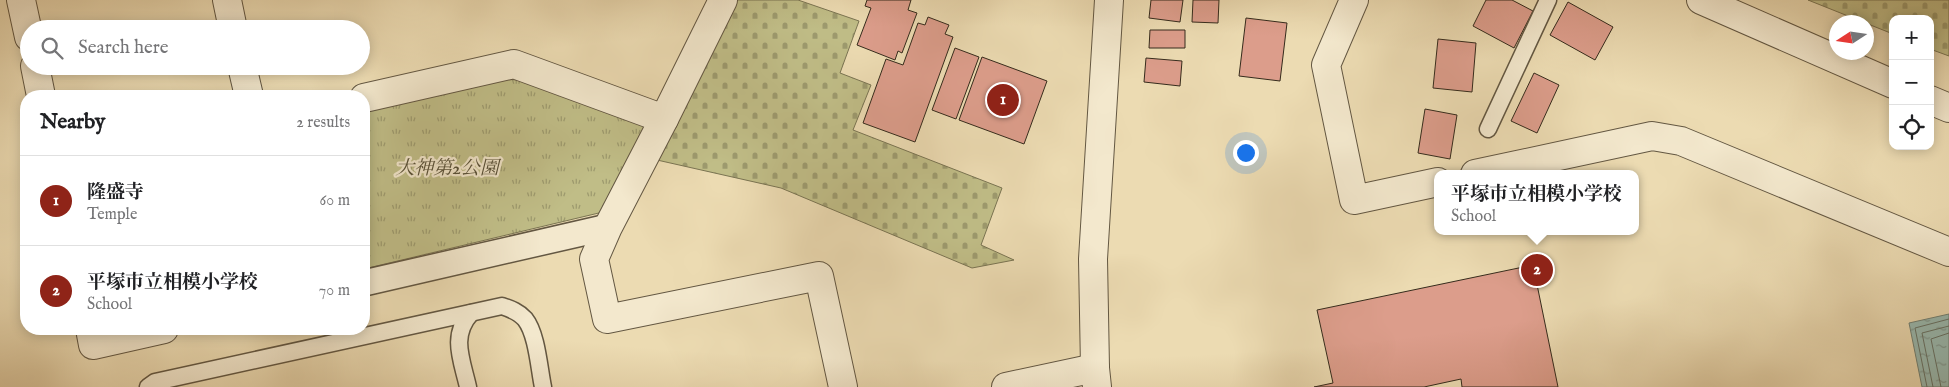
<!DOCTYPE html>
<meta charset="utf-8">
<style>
:root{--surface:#fff;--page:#f6f6f6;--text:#202124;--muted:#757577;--line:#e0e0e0;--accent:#8f2418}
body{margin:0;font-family:"IM FELL English","Noto Serif JP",serif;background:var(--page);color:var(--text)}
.controls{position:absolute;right:15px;top:15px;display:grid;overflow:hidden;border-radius:10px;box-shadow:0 2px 12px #0003}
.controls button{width:45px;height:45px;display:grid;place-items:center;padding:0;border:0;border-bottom:1px solid var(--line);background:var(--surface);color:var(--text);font:25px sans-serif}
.compass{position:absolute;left:1829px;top:15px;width:45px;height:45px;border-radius:50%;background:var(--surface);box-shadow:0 2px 12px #0003;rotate:258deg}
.you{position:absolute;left:1245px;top:152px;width:18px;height:18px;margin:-12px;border:4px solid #fff;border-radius:50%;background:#1a73e8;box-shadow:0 0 0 8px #1a73e833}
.badge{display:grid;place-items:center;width:32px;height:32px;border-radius:50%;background:var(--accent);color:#fff;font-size:16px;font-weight:700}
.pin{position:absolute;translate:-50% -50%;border:2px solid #fff;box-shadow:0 1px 5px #0006}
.popup{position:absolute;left:1434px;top:170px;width:205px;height:65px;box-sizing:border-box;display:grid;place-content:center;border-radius:10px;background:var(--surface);filter:drop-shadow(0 1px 4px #0005);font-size:16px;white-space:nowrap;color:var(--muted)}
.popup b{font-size:19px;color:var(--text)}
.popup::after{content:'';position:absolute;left:50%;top:100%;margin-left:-10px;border:10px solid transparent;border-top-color:var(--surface)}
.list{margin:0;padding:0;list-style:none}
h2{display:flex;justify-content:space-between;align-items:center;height:65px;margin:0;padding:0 20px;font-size:21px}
h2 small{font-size:16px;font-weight:400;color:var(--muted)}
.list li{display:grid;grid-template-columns:32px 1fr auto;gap:15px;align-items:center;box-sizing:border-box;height:90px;padding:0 20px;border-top:1px solid var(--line)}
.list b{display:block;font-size:19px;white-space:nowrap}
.list p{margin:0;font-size:16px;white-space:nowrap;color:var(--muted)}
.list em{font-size:16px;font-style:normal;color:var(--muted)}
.icon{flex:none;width:28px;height:28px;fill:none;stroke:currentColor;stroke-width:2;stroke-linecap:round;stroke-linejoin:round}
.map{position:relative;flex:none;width:1949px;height:387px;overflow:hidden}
.search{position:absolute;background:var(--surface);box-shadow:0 2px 12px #0003;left:20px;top:20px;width:350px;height:55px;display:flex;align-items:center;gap:12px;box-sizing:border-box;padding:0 18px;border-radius:28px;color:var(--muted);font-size:19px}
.panel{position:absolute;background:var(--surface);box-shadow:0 2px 12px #0003;left:20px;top:90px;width:350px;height:245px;border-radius:20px}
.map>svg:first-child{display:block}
.grass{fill:url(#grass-tufts);stroke:#7a7452}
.cemetery{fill:url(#cemetery-stones);stroke:#7a7452}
.water{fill:url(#water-ripples);stroke:#718175}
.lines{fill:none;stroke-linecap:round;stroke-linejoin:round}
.shore{stroke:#677266;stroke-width:1}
.building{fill:#dc9d8b;stroke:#352b1c}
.service-casing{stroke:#635742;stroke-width:19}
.pedestrian-casing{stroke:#635742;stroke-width:28}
.minor-casing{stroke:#635742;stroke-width:30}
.tertiary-casing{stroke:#635742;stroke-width:30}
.service{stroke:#f3e8cd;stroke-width:16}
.pedestrian{stroke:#f3e8cd;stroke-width:25}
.minor{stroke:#f3e8cd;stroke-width:28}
.tertiary{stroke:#f3e8cd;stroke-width:28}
.labels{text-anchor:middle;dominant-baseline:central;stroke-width:4.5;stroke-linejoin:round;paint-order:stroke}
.park-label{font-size:19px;font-style:italic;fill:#585037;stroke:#f3e8cd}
</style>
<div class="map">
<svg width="1949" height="387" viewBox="0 0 1949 387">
<defs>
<pattern id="grass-tufts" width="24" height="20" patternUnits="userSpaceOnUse" patternTransform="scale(1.25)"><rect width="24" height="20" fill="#c0bd87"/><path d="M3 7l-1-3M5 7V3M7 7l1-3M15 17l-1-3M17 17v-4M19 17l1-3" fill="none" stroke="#9d9a6e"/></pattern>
<pattern id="cemetery-stones" width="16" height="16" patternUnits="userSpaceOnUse" patternTransform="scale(1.25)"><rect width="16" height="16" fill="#c0bd87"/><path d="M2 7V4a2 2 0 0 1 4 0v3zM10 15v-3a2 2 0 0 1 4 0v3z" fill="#9d9a6e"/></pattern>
<pattern id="water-ripples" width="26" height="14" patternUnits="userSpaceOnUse" patternTransform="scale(1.25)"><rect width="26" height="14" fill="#99bab1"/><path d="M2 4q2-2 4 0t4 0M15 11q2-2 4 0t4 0" fill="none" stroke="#7e978f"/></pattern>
</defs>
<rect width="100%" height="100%" fill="#ecdbb2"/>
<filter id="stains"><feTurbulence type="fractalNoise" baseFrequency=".004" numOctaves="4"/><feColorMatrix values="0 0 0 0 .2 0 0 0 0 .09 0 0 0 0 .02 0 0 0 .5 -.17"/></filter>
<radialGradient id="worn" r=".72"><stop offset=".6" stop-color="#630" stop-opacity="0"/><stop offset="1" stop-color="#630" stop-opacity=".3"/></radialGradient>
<polygon class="grass" points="496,79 520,80 646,125 603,212 364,269 364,108"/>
<g class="cemetery">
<polygon points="734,0 798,0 859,21 840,73 871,85 853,130 1002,188 981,245 1014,260 972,268 781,188 657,160"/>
<polygon points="1808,0 1949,0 1949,56 1930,49 1930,19 1893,19 1893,34"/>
</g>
<polygon class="water" points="1949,314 1949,387 1922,387 1909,323"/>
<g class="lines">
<g class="shore">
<polyline points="1927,387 1915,328 1949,319"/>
<polyline points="1933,387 1922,333 1949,326"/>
<polyline points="1941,387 1931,339 1949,333"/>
</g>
</g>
<g class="building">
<polygon points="867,0 911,0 908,10 917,13 902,53 898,51 895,60 857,45 871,8 865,6"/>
<polygon points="1151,0 1183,0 1180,22 1149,18"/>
<polygon points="1193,0 1219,0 1218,23 1192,22"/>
<polygon points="1486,0 1512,0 1533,11 1514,48 1473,26"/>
<polygon points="1568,2 1613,27 1595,60 1550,35"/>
<polygon points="928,17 949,25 945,34 953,37 915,142 863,123 886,59 903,65 918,23 925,25"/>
<polygon points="1246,18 1287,23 1280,81 1239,76"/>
<polygon points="1150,30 1185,30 1185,48 1149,48"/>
<polygon points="1438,39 1476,43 1472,92 1433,88"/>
<polygon points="955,48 979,57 956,119 932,110"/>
<polygon points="982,57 1047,81 1024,144 959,120"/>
<polygon points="1146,58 1182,61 1180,86 1144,82"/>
<polygon points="1534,73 1559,85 1537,133 1511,121"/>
<polygon points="1425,109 1457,115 1450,159 1418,153"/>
<polygon points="1533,265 1558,387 1462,387 1461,379 1424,387 1314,387 1333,383 1317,310"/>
</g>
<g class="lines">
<defs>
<g id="service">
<polyline points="1488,129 1548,0"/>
<path d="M148,387L155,382L502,306C511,309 519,312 525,319C537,334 539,368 543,387"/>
<path d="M468,387C462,360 450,336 471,313"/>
</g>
<polyline id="pedestrian" points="364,283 608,227"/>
<g id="minor">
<polyline points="21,0 29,37"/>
<polyline points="227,0 233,29"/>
<polyline points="723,0 664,119 608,227 594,259 607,319 819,276 843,387"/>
<polyline points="1354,0 1326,65 1354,200 1438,182"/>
<polyline points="1701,0 1893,84"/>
<polyline points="35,66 41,96"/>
<polyline points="242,66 249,96"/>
<polyline points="364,98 514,64 664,119"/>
<polyline points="1930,100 1949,108"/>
<polyline points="1475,174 1652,136 1681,141 1949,252"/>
<polyline points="90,329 93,345 164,329"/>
</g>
<g id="tertiary">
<polyline points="1006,387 1095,368"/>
<polyline points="1097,387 1095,368 1093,259 1109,0"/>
</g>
</defs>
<use href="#service" class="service-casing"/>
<use href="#pedestrian" class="pedestrian-casing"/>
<use href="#minor" class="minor-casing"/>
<use href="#tertiary" class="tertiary-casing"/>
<use href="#service" class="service"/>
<use href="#pedestrian" class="pedestrian"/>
<use href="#minor" class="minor"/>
<use href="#tertiary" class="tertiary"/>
</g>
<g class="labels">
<g class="park-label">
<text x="447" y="169">大神第2公園</text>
</g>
</g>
<rect width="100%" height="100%" filter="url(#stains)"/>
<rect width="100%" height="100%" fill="url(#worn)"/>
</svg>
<div class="controls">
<button>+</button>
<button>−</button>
<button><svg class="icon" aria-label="locate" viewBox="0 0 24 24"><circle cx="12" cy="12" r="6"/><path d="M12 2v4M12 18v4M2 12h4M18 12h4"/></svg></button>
</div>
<svg class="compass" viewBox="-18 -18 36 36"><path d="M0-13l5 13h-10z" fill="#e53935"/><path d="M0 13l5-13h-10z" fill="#757577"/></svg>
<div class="you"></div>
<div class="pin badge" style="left:1003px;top:100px">1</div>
<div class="pin badge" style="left:1537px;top:270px">2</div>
<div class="popup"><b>平塚市立相模小学校</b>School</div>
<div class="search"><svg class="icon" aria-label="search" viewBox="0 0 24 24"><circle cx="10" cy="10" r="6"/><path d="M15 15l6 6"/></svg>Search here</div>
<section class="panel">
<h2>Nearby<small>2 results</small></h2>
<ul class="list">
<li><span class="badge">1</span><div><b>隆盛寺</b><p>Temple</p></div><em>60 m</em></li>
<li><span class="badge">2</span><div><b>平塚市立相模小学校</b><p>School</p></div><em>70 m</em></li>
</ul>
</section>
</div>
